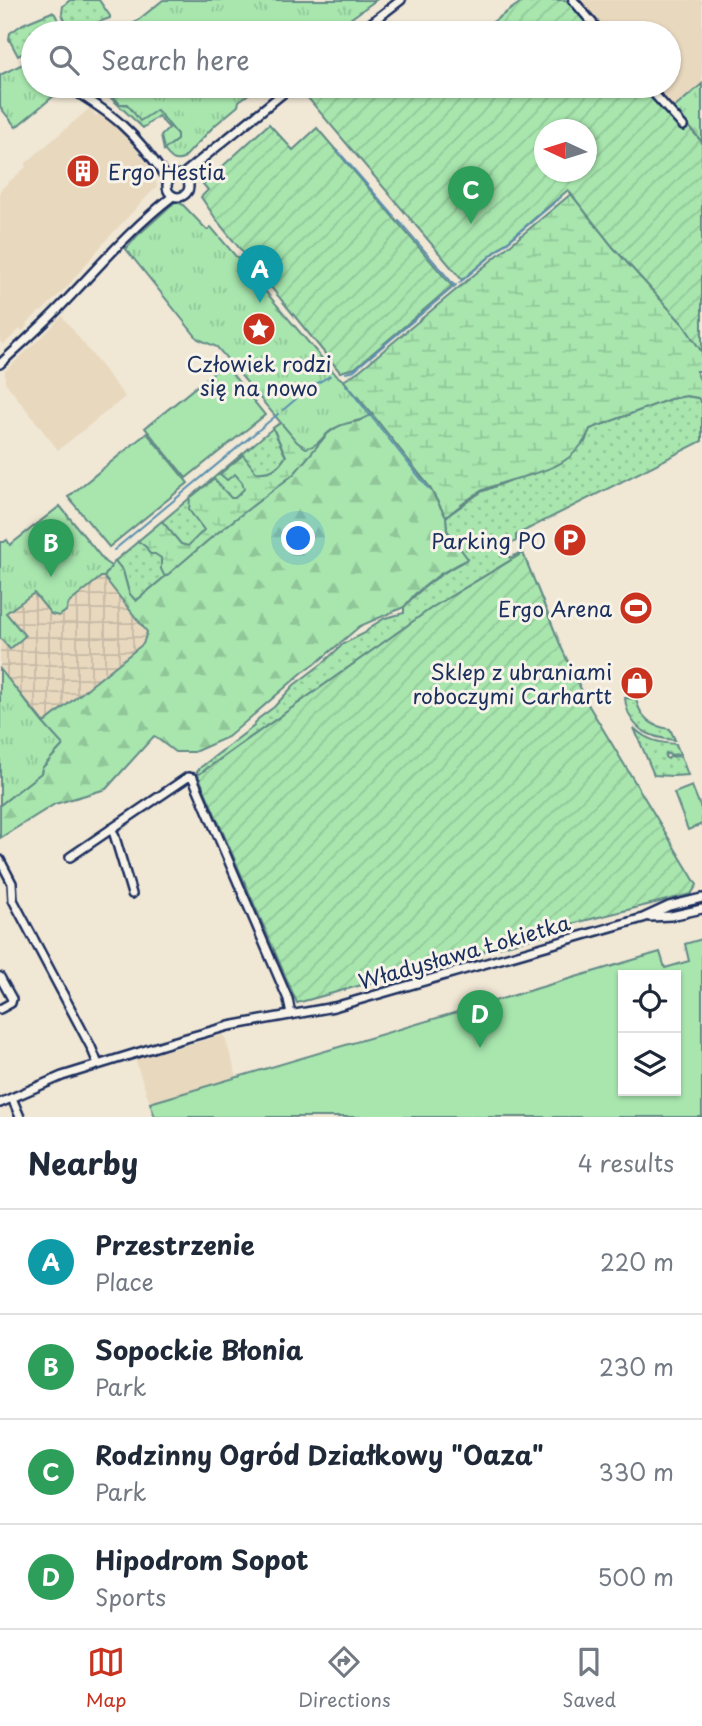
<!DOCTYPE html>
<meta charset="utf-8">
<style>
:root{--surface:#fff;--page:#f6f6f7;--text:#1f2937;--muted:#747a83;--line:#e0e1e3;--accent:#c8321e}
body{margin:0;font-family:"Playpen Sans",sans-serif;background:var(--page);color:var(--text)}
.controls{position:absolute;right:21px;bottom:21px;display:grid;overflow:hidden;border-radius:0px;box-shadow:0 2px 5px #0004}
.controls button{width:63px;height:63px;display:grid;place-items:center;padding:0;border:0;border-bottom:2px solid var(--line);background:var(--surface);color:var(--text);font:35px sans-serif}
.compass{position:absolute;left:534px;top:119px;width:63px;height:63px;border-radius:50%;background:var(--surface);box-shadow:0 2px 5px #0004;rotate:274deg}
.you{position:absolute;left:299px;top:539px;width:24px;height:24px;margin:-18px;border:5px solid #fff;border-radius:50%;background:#1a73e8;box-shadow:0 0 0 10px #1a73e833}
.badge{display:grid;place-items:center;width:46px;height:46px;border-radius:50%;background:var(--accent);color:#fff;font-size:23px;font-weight:700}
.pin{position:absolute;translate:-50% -58px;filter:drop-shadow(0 2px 4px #0008)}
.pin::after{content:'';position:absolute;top:37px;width:24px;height:21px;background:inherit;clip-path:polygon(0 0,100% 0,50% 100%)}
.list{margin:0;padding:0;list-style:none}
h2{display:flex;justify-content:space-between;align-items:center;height:91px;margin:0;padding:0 28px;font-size:30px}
h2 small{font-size:23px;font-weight:400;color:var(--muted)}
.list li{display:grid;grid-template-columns:46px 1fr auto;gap:21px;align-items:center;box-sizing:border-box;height:105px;padding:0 28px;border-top:2px solid var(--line)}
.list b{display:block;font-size:26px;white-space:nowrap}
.list p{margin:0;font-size:23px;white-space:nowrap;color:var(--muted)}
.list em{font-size:23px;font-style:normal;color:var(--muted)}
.icon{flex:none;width:38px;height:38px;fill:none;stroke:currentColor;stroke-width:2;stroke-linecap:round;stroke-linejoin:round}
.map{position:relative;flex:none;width:702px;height:1117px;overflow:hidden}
.search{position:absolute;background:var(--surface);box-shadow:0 2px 5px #0004;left:21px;right:21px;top:21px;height:77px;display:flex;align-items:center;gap:18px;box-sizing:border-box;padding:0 24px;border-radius:38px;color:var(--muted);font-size:26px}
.sheet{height:511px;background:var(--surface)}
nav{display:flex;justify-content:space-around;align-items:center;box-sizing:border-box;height:98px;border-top:2px solid var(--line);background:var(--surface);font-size:19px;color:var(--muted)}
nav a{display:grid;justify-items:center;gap:4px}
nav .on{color:var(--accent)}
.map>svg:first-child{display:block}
.built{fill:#e8d8be}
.industrial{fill:url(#industrial-grid)}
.grass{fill:url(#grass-dots);stroke:#628a86;stroke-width:2}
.forest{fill:url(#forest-firs);stroke:#628a86;stroke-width:2}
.wetland{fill:url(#wetland-marsh);stroke:#628a86;stroke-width:2}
.park{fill:url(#park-tufts);stroke:#628a86;stroke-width:2}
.garden{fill:url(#garden-furrows);stroke:#628a86;stroke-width:2;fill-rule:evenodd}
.pitch{fill:#a8e6ae;stroke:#628a86;stroke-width:2;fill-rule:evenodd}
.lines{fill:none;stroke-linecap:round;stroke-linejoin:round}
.stream{stroke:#5b90af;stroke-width:2}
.minor-casing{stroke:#1b2f5e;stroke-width:12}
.minor{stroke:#f7f3e8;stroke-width:7}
.labels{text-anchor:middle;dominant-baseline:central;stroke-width:6;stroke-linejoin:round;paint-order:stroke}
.poi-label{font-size:21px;fill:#1b2f5e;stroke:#f7f3e8;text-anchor:end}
.street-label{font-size:21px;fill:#1b2f5e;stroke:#f7f3e8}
</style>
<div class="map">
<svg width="702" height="1117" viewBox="0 0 702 1117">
<defs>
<pattern id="industrial-grid" width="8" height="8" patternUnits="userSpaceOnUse" patternTransform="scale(1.75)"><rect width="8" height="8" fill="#e8d8be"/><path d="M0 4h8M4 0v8" fill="none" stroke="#c6baa6"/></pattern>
<pattern id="grass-dots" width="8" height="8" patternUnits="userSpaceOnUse" patternTransform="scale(1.75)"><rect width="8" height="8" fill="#a8e6ae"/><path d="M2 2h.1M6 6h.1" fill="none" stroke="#90c698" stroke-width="1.8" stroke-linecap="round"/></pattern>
<pattern id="forest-firs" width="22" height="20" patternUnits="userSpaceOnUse" patternTransform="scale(1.75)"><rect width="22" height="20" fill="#a8e6ae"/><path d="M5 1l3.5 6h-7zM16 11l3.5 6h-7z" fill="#90c698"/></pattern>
<pattern id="wetland-marsh" width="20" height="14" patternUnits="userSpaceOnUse" patternTransform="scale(1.75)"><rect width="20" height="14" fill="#a8e6ae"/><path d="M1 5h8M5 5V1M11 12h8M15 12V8" fill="none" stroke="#90c698"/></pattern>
<pattern id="park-tufts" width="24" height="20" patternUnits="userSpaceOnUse" patternTransform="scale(1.75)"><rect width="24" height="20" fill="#a8e6ae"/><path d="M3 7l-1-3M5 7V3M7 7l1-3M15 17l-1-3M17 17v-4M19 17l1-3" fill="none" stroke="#90c698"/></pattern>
<pattern id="garden-furrows" width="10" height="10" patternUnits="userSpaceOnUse" patternTransform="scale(1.75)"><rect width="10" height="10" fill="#a8e6ae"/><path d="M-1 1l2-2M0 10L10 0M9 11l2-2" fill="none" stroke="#90c698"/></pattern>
</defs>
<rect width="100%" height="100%" fill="#f0e7d5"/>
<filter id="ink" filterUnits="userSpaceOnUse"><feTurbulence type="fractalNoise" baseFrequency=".0143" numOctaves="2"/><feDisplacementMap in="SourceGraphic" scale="14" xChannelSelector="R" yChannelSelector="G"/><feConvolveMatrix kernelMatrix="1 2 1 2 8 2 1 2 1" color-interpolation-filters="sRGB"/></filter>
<g filter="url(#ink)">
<g class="built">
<polygon points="579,0 702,0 702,84 674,108 654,86 669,86 669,33 608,33"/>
<polygon points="90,108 96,116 99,113 117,125 157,176 155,179 157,186 107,239 66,288 41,312 40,311 26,324 27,326 22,331 20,329 3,345 0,341 0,190 26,167 26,163"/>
<polygon points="62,316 125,397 58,450 5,382 5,371 51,328"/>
<polygon points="224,1035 237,1077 150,1103 135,1059"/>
</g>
<polygon class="industrial" points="101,577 104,577 147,632 143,644 43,723 0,669 0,638 10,648 24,636 6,613 35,592 51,614 65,611 69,603"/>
<g class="grass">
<polygon points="70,0 99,0 110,16 110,18 70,32 62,14 63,6"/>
<polygon points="52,12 55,14 64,33 33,33 33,48 18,56 9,39 10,33 23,24"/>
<path d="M686,396L698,398L702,403V441L516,535V541L504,548L510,558L523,551V553L433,607L198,775L197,772L201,767L254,726L258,719L274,707L294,685L323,663L343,644L365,633L372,626L385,618L404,613V607C422,586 443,572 467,559L447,530L446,517L481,492L509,481L585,442L590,429L670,399Z"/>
<polygon points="273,428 286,456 280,464 269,473 212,537 135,602 129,593 123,571 115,561"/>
<path d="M625,698L636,699C640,717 652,727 670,729L675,740C647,738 628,727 625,698Z"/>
<path d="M634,728C646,740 659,743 676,744L680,754L670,755L666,753L665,757L668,759L670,757L681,756L688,775L673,776L654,775Z"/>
</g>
<g class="forest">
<path d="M98,86H103L120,104C132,104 146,113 157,110L177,134V140L164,150L161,136L169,128L158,116L143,128Z"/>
<path d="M372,414L429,486L446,517L447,531L468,559L440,574L415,594L404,607L360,626L320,660L303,672L228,737L194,752H175L154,736L106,789L55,804L0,838V805L41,773L42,768L63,745L28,717L0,670L44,723L143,644L147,632L104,577L115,561L123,571L129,593L136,601L212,537L249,508L264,472C274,473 280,465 286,457L273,428L281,422L297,442L323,437L338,426L345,423L358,421Z"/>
</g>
<path class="wetland" d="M571,194L613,247L683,324L702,352V371H696L702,384V403L698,398L686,396L670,399L590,429C571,477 520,472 481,491C469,498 457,508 446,517L429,486L372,414L358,421L345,423L338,426L328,433L294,474L212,537L165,577L161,569V558L155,554H150L146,547L138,541L162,521L181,544L188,546L204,530L189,510L190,498L214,479L231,498H235L244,489L242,482L235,474L227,480L220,474L243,455L256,472C271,473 278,469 286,456L273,428L360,370Z"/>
<g class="park">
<polygon points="163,0 376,0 331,33 122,33"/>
<polygon points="33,59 33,86 58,86 61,90 16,127 0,107 0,75"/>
<polygon points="702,84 702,142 674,108"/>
<path d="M103,86H260L239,101L238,106L214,126L183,159C174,163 170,157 164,150L177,140V134L157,110L140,121L127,104H120Z"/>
<path d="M175,202L182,204L207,230L211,227L336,375L344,381L372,414C367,417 361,420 356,421C345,424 338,425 329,432C319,440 320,445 306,448L297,442L217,347L198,339L126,249L137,236Z"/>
<polygon points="60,506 105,562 111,566 104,577 101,577 69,603 66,611 59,616 51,614 34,593 6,613 25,636 10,649 0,638 0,542 4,542 7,540 10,545"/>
<polygon points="0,669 43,723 63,745 42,768 41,773 0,805"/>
</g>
<g class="garden">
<polygon points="524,0 528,0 531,3 535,0 566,0 595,33 477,33"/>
<path d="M314,86H642L680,129L686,124L702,142V352L683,324L613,247L568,190L462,280L302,91ZM544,130H586V172H544Z"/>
<polygon points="269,124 293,150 317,128 452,286 355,368 340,372 218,222 201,197 208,190 203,184"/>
<polygon points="523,553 562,649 589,706 697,885 691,894 559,927 560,930 297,1003 198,775 433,607"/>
</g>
<g class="pitch">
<polygon points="224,364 265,415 186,478 145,428"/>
<polygon points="147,433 188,483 109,547 68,497"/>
<polygon points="692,786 702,811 702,824 688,830 674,793"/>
<path d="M702,939V1117H155L150,1103L660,952L665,968L689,961L685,944ZM623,975H676V1091H623Z"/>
</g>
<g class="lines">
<g class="stream">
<polyline points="337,150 394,216"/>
<polyline points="399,221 454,285"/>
<polyline points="459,283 561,197"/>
<polyline points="346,373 353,371 456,285"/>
<polyline points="314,385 330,376"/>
<polyline points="346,385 428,488"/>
<polyline points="283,410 296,399"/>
<polyline points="114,550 278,414"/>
</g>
<defs>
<g id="minor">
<polyline points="573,0 601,33"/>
<polyline points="358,33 401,0"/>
<path d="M71,86L75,91C90,101 107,111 121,124C139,140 155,161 168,181"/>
<polyline points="647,86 683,126"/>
<circle cx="178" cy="186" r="11"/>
<polyline points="182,175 292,86"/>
<path d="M0,364C20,345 41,327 60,307C97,269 130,229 173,196"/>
<polyline points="111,829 114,834 132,894"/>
<polyline points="70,857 188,777 193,778 288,999 291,1015"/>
<polyline points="0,860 12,883 13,900 91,1047 98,1064"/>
<polyline points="650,917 671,916 702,909"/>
<polyline points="0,977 12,999 11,1003 0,1009"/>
<polyline points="12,1098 20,1117"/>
<polyline points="0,1103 62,1076 172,1042 229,1026 334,1007 643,918 669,906 702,898"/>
</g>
</defs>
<use href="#minor" class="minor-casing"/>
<use href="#minor" class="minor"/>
</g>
</g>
<defs>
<symbol id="building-disc" viewBox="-11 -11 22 22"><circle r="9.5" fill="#c8321e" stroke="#f7f3e8"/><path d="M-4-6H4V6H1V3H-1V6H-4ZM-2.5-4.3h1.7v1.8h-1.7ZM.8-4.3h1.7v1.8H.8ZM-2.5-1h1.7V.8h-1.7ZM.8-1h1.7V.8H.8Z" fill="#fff"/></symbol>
<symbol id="sight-disc" viewBox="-11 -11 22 22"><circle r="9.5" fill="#c8321e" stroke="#f7f3e8"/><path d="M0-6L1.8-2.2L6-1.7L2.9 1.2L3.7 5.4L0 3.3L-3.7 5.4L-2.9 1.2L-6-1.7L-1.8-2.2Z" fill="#fff"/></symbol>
<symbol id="parking-disc" viewBox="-11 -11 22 22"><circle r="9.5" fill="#c8321e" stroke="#f7f3e8"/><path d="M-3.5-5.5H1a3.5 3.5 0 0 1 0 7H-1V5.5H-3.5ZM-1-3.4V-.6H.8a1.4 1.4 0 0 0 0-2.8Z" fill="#fff"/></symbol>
<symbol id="stadium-disc" viewBox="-11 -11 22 22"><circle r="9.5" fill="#c8321e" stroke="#f7f3e8"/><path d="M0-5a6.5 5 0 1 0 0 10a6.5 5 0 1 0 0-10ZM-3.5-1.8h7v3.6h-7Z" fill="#fff"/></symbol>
<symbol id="shop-disc" viewBox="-11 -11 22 22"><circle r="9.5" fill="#c8321e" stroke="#f7f3e8"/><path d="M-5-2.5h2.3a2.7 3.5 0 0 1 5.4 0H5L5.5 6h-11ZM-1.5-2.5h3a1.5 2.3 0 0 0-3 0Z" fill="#fff"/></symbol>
</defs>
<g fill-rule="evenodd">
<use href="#building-disc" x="64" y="152" width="38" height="38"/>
<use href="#sight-disc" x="240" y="310" width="38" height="38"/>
<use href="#parking-disc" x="551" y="521" width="38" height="38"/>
<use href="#stadium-disc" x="617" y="589" width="38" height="38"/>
<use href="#shop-disc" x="618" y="664" width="38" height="38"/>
</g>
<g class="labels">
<g class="poi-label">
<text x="108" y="171" text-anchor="start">Ergo Hestia</text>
<text x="259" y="363" text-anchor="middle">Człowiek rodzi<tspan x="259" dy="24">się na nowo</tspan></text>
<text x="546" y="540">Parking P0</text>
<text x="612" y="608">Ergo Arena</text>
<text x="612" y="671">Sklep z ubraniami<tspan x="612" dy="24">roboczymi Carhartt</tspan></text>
</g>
<g class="street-label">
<text transform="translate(464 951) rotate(-16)">Władysława Łokietka</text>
</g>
</g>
</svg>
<div class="controls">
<button><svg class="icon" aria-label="locate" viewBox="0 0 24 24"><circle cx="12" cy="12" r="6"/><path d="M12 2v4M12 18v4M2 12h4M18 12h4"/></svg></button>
<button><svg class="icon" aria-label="layers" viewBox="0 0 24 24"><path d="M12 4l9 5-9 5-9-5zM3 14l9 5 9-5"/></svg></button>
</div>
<svg class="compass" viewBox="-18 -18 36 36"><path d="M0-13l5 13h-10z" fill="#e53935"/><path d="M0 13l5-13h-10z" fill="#747a83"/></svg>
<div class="you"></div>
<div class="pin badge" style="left:260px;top:303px;background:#0f9aa8">A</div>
<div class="pin badge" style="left:51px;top:577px;background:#2e9e5b">B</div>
<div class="pin badge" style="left:471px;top:224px;background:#2e9e5b">C</div>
<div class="pin badge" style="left:480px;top:1048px;background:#2e9e5b">D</div>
<div class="search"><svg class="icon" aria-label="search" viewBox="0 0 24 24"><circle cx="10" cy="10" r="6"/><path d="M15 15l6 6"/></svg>Search here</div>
</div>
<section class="sheet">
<h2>Nearby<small>4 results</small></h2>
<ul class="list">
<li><span class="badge" style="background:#0f9aa8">A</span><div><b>Przestrzenie</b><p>Place</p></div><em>220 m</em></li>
<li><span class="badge" style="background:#2e9e5b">B</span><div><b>Sopockie Błonia</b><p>Park</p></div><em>230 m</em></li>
<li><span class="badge" style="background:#2e9e5b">C</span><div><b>Rodzinny Ogród Działkowy &quot;Oaza&quot;</b><p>Park</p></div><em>330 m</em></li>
<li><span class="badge" style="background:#2e9e5b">D</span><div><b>Hipodrom Sopot</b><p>Sports</p></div><em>500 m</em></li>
</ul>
</section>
<nav>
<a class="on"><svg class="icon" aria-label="map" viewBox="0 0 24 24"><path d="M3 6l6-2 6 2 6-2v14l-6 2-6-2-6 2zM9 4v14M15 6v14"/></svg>Map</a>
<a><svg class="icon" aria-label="directions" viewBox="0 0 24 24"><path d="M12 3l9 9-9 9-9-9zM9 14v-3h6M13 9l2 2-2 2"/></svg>Directions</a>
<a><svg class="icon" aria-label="saved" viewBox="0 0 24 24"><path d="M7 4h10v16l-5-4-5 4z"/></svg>Saved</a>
</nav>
